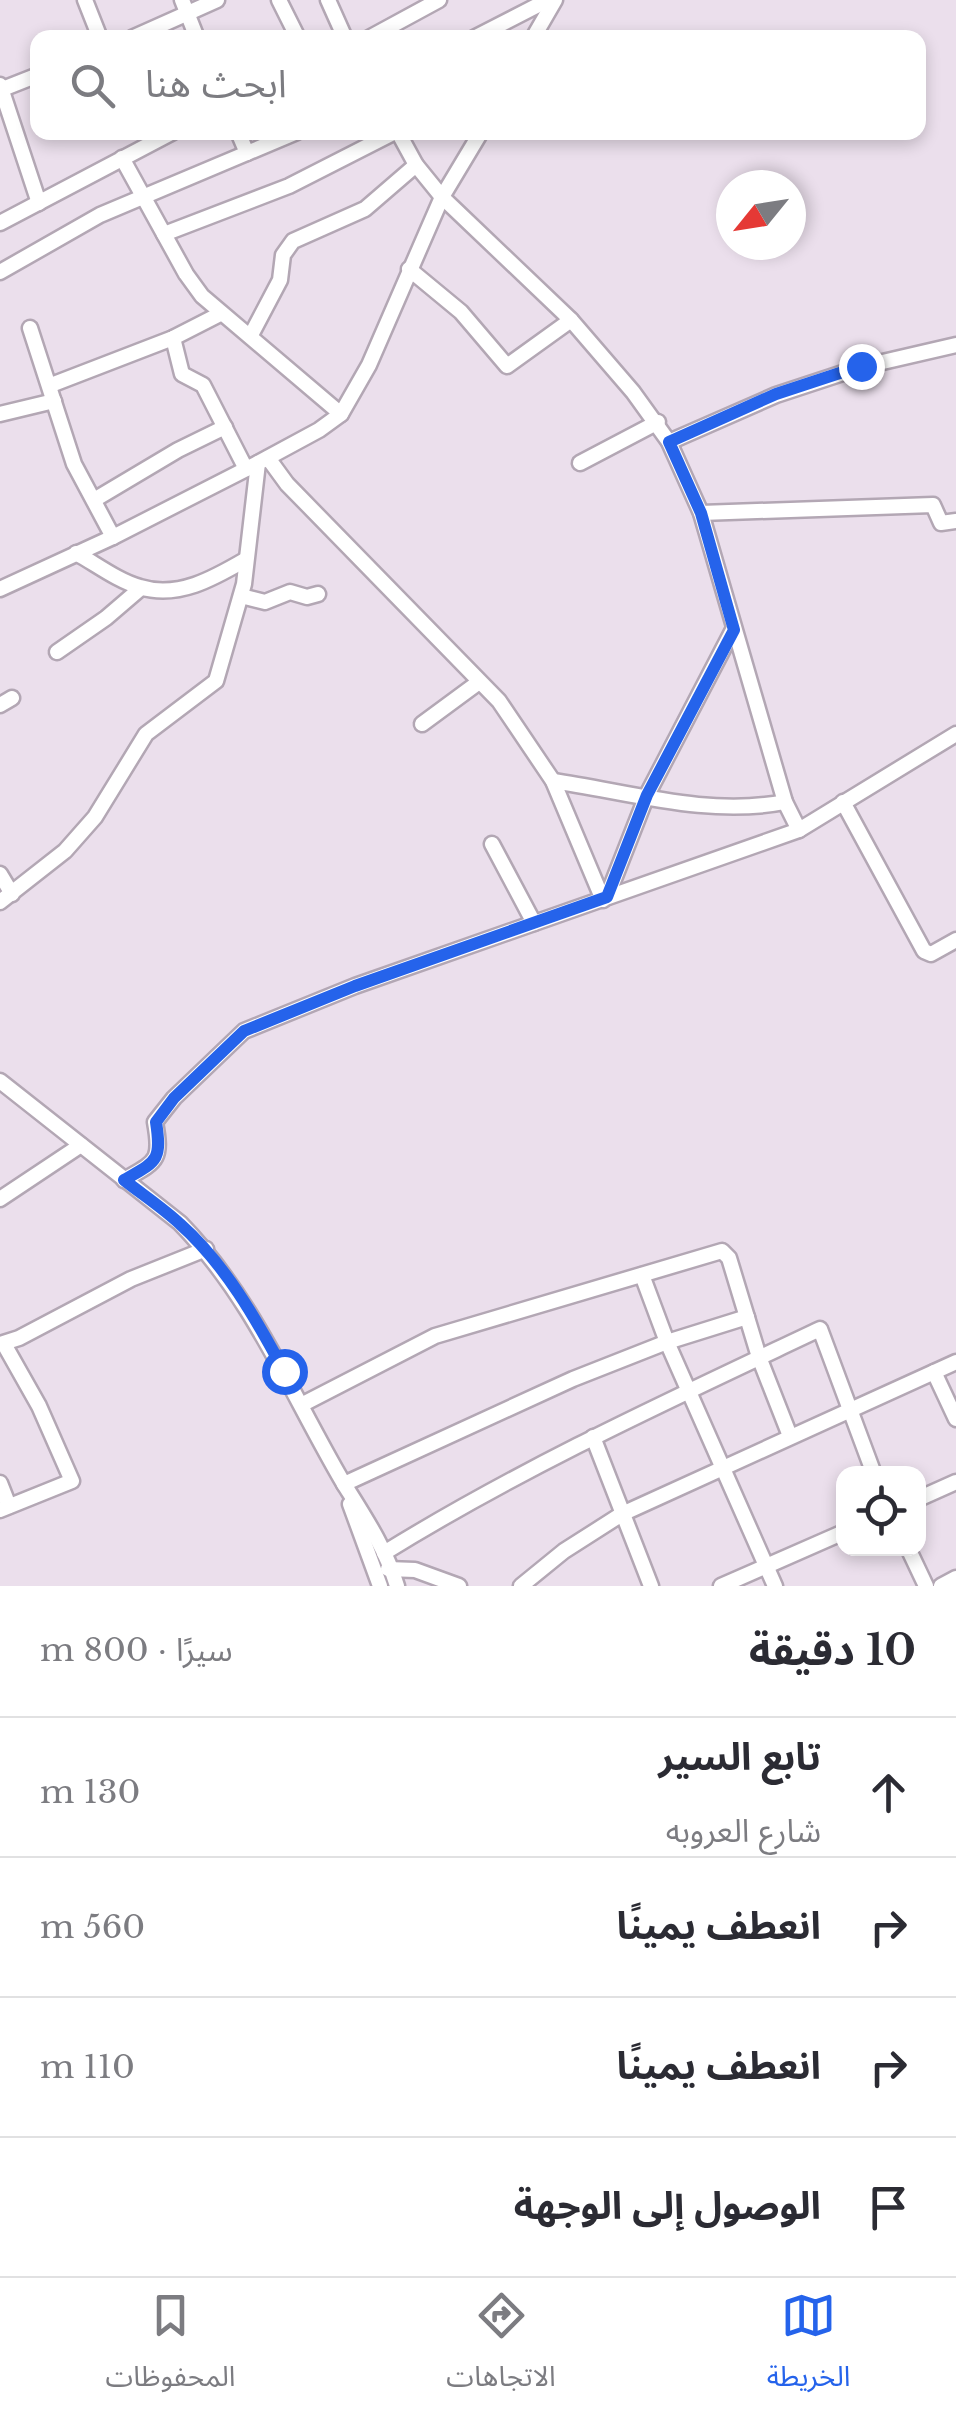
<!DOCTYPE html>
<html lang="ar">
<meta charset="utf-8">
<style>
:root{--surface:#fff;--page:#f2f2f3;--text:#2b2b33;--muted:#7c7c81;--line:#e1e1e2;--accent:#2563eb}
body{margin:0;font-family:"Libre Baskerville","Noto Sans Arabic",serif;background:var(--page);color:var(--text);direction:rtl}
.controls{position:absolute;right:30px;bottom:30px;display:grid;overflow:hidden;border-radius:20px;box-shadow:0 5px 15px #0003}
.controls button{width:90px;height:90px;display:grid;place-items:center;padding:0;border:0;border-bottom:2px solid var(--line);background:var(--surface);color:var(--text);font:50px sans-serif}
.compass{position:absolute;left:716px;top:170px;width:90px;height:90px;border-radius:50%;background:var(--surface);box-shadow:0 5px 15px #0003;rotate:240deg}
.stop{position:absolute;width:30px;height:30px;margin:-22px;border:8px solid #2563eb;border-radius:50%;background:#fff}
.stop.end{background:#2563eb;border-color:#fff;box-shadow:0 2px 10px #0008}
.list{margin:0;padding:0;list-style:none}
h2{display:flex;justify-content:space-between;align-items:center;height:130px;margin:0;padding:0 40px;font-size:42px}
h2 small{font-size:32px;font-weight:400;color:var(--muted)}
.list li{display:grid;grid-template-columns:65px 1fr auto;gap:30px;align-items:center;box-sizing:border-box;height:140px;padding:0 40px;border-top:2px solid var(--line)}
.list b{display:block;font-size:38px;white-space:nowrap}
.list p{margin:0;font-size:32px;white-space:nowrap;color:var(--muted)}
.list em{font-size:32px;font-style:normal;color:var(--muted)}
.icon{flex:none;width:55px;height:55px;fill:none;stroke:currentColor;stroke-width:2;stroke-linecap:round;stroke-linejoin:round}
.map{position:relative;flex:none;width:956px;height:1586px;overflow:hidden;direction:ltr}
.search{position:absolute;background:var(--surface);box-shadow:0 5px 15px #0003;left:30px;right:30px;top:30px;height:110px;display:flex;align-items:center;gap:25px;box-sizing:border-box;padding:0 35px;border-radius:20px;color:var(--muted);font-size:38px}
.sheet{height:690px;background:var(--surface)}
nav{display:flex;justify-content:space-around;align-items:center;box-sizing:border-box;height:140px;border-top:2px solid var(--line);background:var(--surface);font-size:28px;color:var(--muted)}
nav a{display:grid;justify-items:center;gap:5px}
nav .on{color:var(--accent)}
.map>svg:first-child{display:block}
.lines{fill:none;stroke-linecap:round;stroke-linejoin:round}
.minor-casing{stroke:#b3a7b4;stroke-width:19}
.minor{stroke:#fff;stroke-width:14}
.route{stroke:#2563eb;stroke-width:12}
</style>
<div class="map">
<svg width="956" height="1586" viewBox="0 0 956 1586">
<rect width="100%" height="100%" fill="#ebdfec"/>
<g class="lines">
<defs>
<g id="minor">
<polyline points="85,0 100,38"/>
<polyline points="182,0 197,38"/>
<polyline points="279,0 298,38"/>
<polyline points="328,0 345,38"/>
<polyline points="132,38 217,0"/>
<polyline points="369,38 439,0"/>
<polyline points="474,38 548,0"/>
<polyline points="533,38 555,0"/>
<polyline points="0,85 39,203"/>
<polyline points="0,90 38,75"/>
<polyline points="238,132 247,153"/>
<polyline points="398,132 416,165 442,197 571,320 633,392 669,442 701,513 785,802 799,830"/>
<polyline points="122,158 186,274 202,296 341,414"/>
<polyline points="0,223 173,132"/>
<polyline points="164,234 289,186 395,132"/>
<polyline points="409,269 461,312 507,366 571,320"/>
<polyline points="0,272 100,215 297,132"/>
<polyline points="30,328 74,464 113,537"/>
<polyline points="251,335 280,280 283,255 293,241 365,209 416,165"/>
<polyline points="173,338 182,374 203,385 246,469"/>
<polyline points="51,385 173,338 220,314"/>
<polyline points="0,414 54,401"/>
<polyline points="669,442 776,395 861,367 956,345"/>
<polyline points="268,458 287,484 499,701 553,781 603,900"/>
<polyline points="580,463 658,422"/>
<polyline points="94,500 178,450 225,427"/>
<polyline points="701,513 933,505 941,523 956,521"/>
<path d="M76,553C96,564 118,581 140,587C178,599 214,578 245,560"/>
<polyline points="0,589 113,537 258,463"/>
<polyline points="241,596 265,602 290,592 307,597 318,594"/>
<polyline points="57,652 106,618 141,588"/>
<polyline points="0,705 12,698"/>
<polyline points="422,724 479,682"/>
<path d="M553,781C629,792 708,817 785,802"/>
<polyline points="843,802 924,951 931,954 956,940"/>
<polyline points="492,844 534,923"/>
<polyline points="0,874 12,894"/>
<polyline points="607,897 647,795 733,630"/>
<polyline points="0,902 65,851 95,817 146,734 216,681 244,584 258,463 319,430 341,414 369,365 442,197 481,132"/>
<path d="M0,1081L180,1223C254,1299 291,1394 344,1484C364,1516 386,1549 397,1586"/>
<path d="M124,1180C157,1161 162,1161 155,1122L174,1098L244,1031L355,986L799,830L956,734"/>
<polyline points="0,1199 81,1145"/>
<polyline points="642,1275 667,1342 775,1586"/>
<polyline points="0,1344 19,1338 131,1279 206,1249"/>
<polyline points="934,1372 956,1419"/>
<polyline points="303,1404 435,1336 722,1251 729,1258 759,1357 790,1436"/>
<polyline points="593,1437 651,1586"/>
<polyline points="0,1483 9,1506"/>
<polyline points="344,1484 573,1379 667,1342 747,1317"/>
<polyline points="918,1499 956,1482"/>
<polyline points="350,1504 380,1586"/>
<polyline points="0,1510 72,1481 39,1406 4,1344"/>
<polyline points="908,1548 926,1586"/>
<path d="M384,1553C523,1467 672,1399 820,1329L874,1474"/>
<polyline points="388,1569 415,1570 459,1586"/>
<polyline points="521,1586 564,1551 622,1514 956,1362"/>
<polyline points="721,1586 844,1532"/>
<polyline points="941,1586 956,1578"/>
</g>
</defs>
<use href="#minor" class="minor-casing"/>
<use href="#minor" class="minor"/>
</g>
<g class="lines">
<path class="route" d="M284,1371C256,1319 225,1264 180,1224C163,1208 143,1195 124,1180C157,1161 162,1161 156,1122L174,1098L244,1031L355,986L607,897L647,795L734,630L701,513L669,442L776,394L861,366"/>
</g>
</svg>
<div class="controls">
<button><svg class="icon" aria-label="locate" viewBox="0 0 24 24"><circle cx="12" cy="12" r="6"/><path d="M12 2v4M12 18v4M2 12h4M18 12h4"/></svg></button>
</div>
<svg class="compass" viewBox="-18 -18 36 36"><path d="M0-13l5 13h-10z" fill="#e53935"/><path d="M0 13l5-13h-10z" fill="#7c7c81"/></svg>
<div class="stop" style="left:284px;top:1371px"></div>
<div class="stop end" style="left:861px;top:366px"></div>
<div class="search"><svg class="icon" aria-label="search" viewBox="0 0 24 24"><circle cx="10" cy="10" r="6"/><path d="M15 15l6 6"/></svg>ابحث هنا</div>
</div>
<section class="sheet">
<h2>10 دقيقة<small>سيرًا · 800 m</small></h2>
<ul class="list">
<li><svg class="icon" aria-label="ahead" viewBox="0 0 24 24"><path d="M12 20V5M6 11l6-6 6 6"/></svg><div><b>تابع السير</b><p>شارع العروبه</p></div><em>130 m</em></li>
<li><svg class="icon" aria-label="right" viewBox="0 0 24 24"><path d="M7 20v-9h11M14 6l5 5-5 5"/></svg><div><b>انعطف يمينًا</b></div><em>560 m</em></li>
<li><svg class="icon" aria-label="right" viewBox="0 0 24 24"><path d="M7 20v-9h11M14 6l5 5-5 5"/></svg><div><b>انعطف يمينًا</b></div><em>110 m</em></li>
<li><svg class="icon" aria-label="arrive" viewBox="0 0 24 24"><path d="M6 21V4h12l-3 4 3 4H6"/></svg><div><b>الوصول إلى الوجهة</b></div></li>
</ul>
</section>
<nav>
<a class="on"><svg class="icon" aria-label="map" viewBox="0 0 24 24"><path d="M3 6l6-2 6 2 6-2v14l-6 2-6-2-6 2zM9 4v14M15 6v14"/></svg>الخريطة</a>
<a><svg class="icon" aria-label="directions" viewBox="0 0 24 24"><path d="M12 3l9 9-9 9-9-9zM9 14v-3h6M13 9l2 2-2 2"/></svg>الاتجاهات</a>
<a><svg class="icon" aria-label="saved" viewBox="0 0 24 24"><path d="M7 4h10v16l-5-4-5 4z"/></svg>المحفوظات</a>
</nav>
